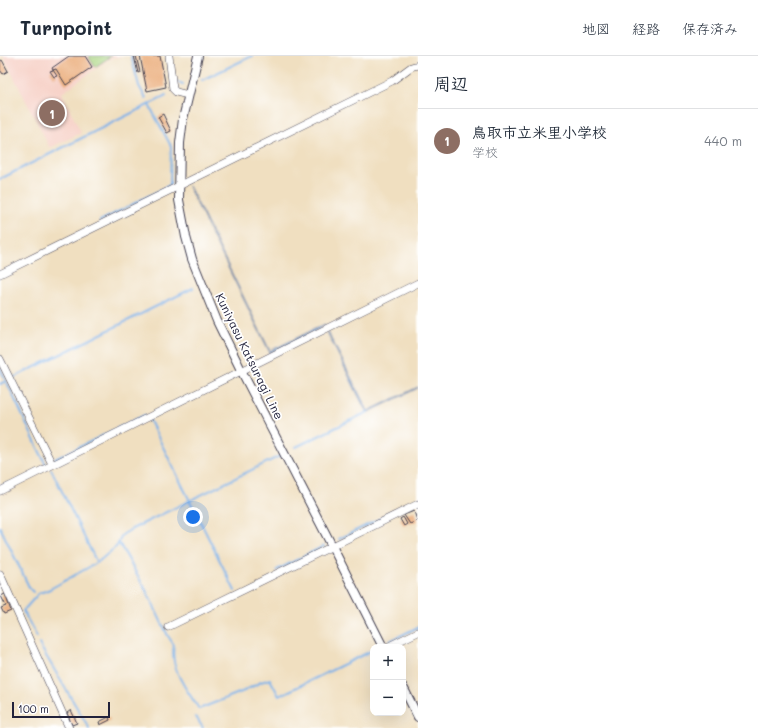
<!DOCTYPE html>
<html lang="ja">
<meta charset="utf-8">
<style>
:root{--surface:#fff;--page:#f6f6f7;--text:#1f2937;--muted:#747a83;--line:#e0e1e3;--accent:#1f6fb2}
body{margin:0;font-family:Mali,"Klee One",sans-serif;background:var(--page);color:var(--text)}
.controls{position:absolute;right:12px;bottom:12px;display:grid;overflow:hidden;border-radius:8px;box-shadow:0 4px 16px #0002}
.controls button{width:36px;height:36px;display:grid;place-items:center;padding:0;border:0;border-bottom:1px solid var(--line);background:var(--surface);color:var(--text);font:20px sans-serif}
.scale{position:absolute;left:12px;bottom:10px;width:98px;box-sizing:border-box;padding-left:4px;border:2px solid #22223b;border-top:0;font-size:11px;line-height:14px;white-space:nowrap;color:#22223b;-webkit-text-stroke:3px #fff;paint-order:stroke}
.you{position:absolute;left:193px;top:461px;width:14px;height:14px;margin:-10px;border:3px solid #fff;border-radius:50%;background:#1a73e8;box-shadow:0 0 0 6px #1a73e833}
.badge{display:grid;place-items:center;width:26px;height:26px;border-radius:50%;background:var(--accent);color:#fff;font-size:13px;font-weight:700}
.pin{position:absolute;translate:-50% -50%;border:2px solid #fff;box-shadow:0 1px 4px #0006}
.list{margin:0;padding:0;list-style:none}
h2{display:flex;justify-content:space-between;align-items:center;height:52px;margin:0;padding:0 16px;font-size:17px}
h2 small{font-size:13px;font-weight:400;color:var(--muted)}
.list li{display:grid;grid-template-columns:26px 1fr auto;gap:12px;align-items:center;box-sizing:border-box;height:64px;padding:0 16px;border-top:1px solid var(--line)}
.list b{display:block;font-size:15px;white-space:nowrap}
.list p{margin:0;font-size:13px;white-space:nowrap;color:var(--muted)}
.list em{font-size:13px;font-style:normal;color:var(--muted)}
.map{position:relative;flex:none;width:418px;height:672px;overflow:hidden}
header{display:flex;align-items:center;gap:24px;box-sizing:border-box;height:56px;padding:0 20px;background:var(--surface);border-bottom:1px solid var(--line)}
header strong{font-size:19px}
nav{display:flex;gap:22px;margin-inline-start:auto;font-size:14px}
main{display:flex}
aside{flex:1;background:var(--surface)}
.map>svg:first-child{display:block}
.built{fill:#f7d1c7}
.green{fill:#aad581;stroke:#667c5e}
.water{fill:#79b1e9;stroke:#4e6a92}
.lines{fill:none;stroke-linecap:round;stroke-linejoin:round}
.stream{stroke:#79b1e9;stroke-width:2}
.building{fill:#ebae7d}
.minor-casing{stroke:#413e4f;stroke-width:8}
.major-casing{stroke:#413e4f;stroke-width:10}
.minor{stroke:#fff;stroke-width:7}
.major{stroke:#fff;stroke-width:8}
.labels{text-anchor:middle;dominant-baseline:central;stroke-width:3.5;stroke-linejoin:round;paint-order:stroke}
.street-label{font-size:12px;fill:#22223b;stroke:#fff}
</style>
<header>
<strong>Turnpoint</strong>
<nav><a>地図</a><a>経路</a><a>保存済み</a></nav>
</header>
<main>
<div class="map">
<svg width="418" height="672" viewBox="0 0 418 672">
<rect width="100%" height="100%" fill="#fff"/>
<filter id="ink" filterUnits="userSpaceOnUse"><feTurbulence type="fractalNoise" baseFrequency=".025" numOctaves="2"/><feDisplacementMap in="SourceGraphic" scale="8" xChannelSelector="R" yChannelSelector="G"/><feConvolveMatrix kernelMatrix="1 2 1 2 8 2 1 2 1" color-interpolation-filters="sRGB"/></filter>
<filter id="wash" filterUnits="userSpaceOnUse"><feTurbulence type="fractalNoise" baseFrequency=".012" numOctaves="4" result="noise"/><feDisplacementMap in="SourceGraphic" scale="16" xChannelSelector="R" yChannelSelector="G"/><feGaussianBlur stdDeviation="0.9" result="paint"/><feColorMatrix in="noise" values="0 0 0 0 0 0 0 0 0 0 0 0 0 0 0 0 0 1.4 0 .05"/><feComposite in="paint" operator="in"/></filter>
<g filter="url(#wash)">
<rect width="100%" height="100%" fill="#f0dfc0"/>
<polygon class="built" points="3,0 122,0 109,3 62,37 81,77 50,92"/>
<polygon class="green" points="88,0 111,0 95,11"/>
<g class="water">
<polygon points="188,130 189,130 270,295 325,268 325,270 270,297"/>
<polygon points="327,276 328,276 368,355 418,331 418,332 367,357"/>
</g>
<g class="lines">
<g class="stream">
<polyline points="131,0 139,30 146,43"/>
<polyline points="202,24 252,0"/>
<polyline points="177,26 183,28"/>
<polyline points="0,123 166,40"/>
<polyline points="100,165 170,129 171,90 149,49"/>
<polyline points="0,312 46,409"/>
<polyline points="15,321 193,232"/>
<polyline points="0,328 6,325"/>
<polyline points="149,363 235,535"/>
<polyline points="296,391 368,356"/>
<polyline points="55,403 145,359"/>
<polyline points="51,413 96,505"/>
<polyline points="0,431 8,427"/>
<polyline points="0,471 30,533 33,536"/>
<polyline points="339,483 418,444"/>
<path d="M119,487L147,536L168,580L174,589C169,612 187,634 199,653L244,635L261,626L270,623L279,640L373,594"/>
<polyline points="277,514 324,490"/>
<polyline points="40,537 50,533 98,506 117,490 122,479 130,474 280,400"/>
<polyline points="37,581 23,555 38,538"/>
<polyline points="390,585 418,571"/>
<polyline points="39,588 89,672"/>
<polyline points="196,661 203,672"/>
</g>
</g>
<g id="blocks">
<g class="building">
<polygon points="69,0 85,0 92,11 66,29 56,13 53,14 52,12"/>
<polygon points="134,0 136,0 140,16 138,17"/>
<polygon points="140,0 160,0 166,31 147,35"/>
<polygon points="2,4 8,15 3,18 0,14 0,5"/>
<polygon points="53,14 57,20 54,21 50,15"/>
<polygon points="163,58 171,75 167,77 158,61"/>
<polygon points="414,455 417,465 410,468 404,459"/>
<polygon points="403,461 407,468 404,470 400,463"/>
<polygon points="5,538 11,555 4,558 1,552 6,550 1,540"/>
<polygon points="71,654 77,667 72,669 67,657"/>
<polygon points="109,661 110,664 100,669 99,666"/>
</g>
</g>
</g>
<g filter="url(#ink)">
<use href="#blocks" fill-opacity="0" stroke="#413e4f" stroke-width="1"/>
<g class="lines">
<defs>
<g id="minor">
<polyline points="169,0 173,33 176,36 188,39"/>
<polyline points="0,218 392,25 411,11 418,9"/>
<polyline points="0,303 52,408"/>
<polyline points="0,435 418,227"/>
<polyline points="0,518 69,672"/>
<polyline points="168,571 418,448"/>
<polyline points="387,591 418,576"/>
</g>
<g id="major">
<polyline points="198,0 183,63 180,87 179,144 186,181 192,203 217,265 241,314 332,490 383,591"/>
<polyline points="403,631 418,661"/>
</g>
</defs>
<use href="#minor" class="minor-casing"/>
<use href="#major" class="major-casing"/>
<use href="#minor" class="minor"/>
<use href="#major" class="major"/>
</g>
</g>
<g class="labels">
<g class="street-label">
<text transform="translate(250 300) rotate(64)">Kuniyasu Katsuragi Line</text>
</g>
</g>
</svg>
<div class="controls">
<button>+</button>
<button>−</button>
</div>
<div class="scale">100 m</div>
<div class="you"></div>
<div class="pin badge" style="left:52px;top:57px;background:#8d6e63">1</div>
</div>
<aside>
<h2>周辺<small></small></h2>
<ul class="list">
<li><span class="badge" style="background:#8d6e63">1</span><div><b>鳥取市立米里小学校</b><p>学校</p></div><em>440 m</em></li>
</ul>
</aside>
</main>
